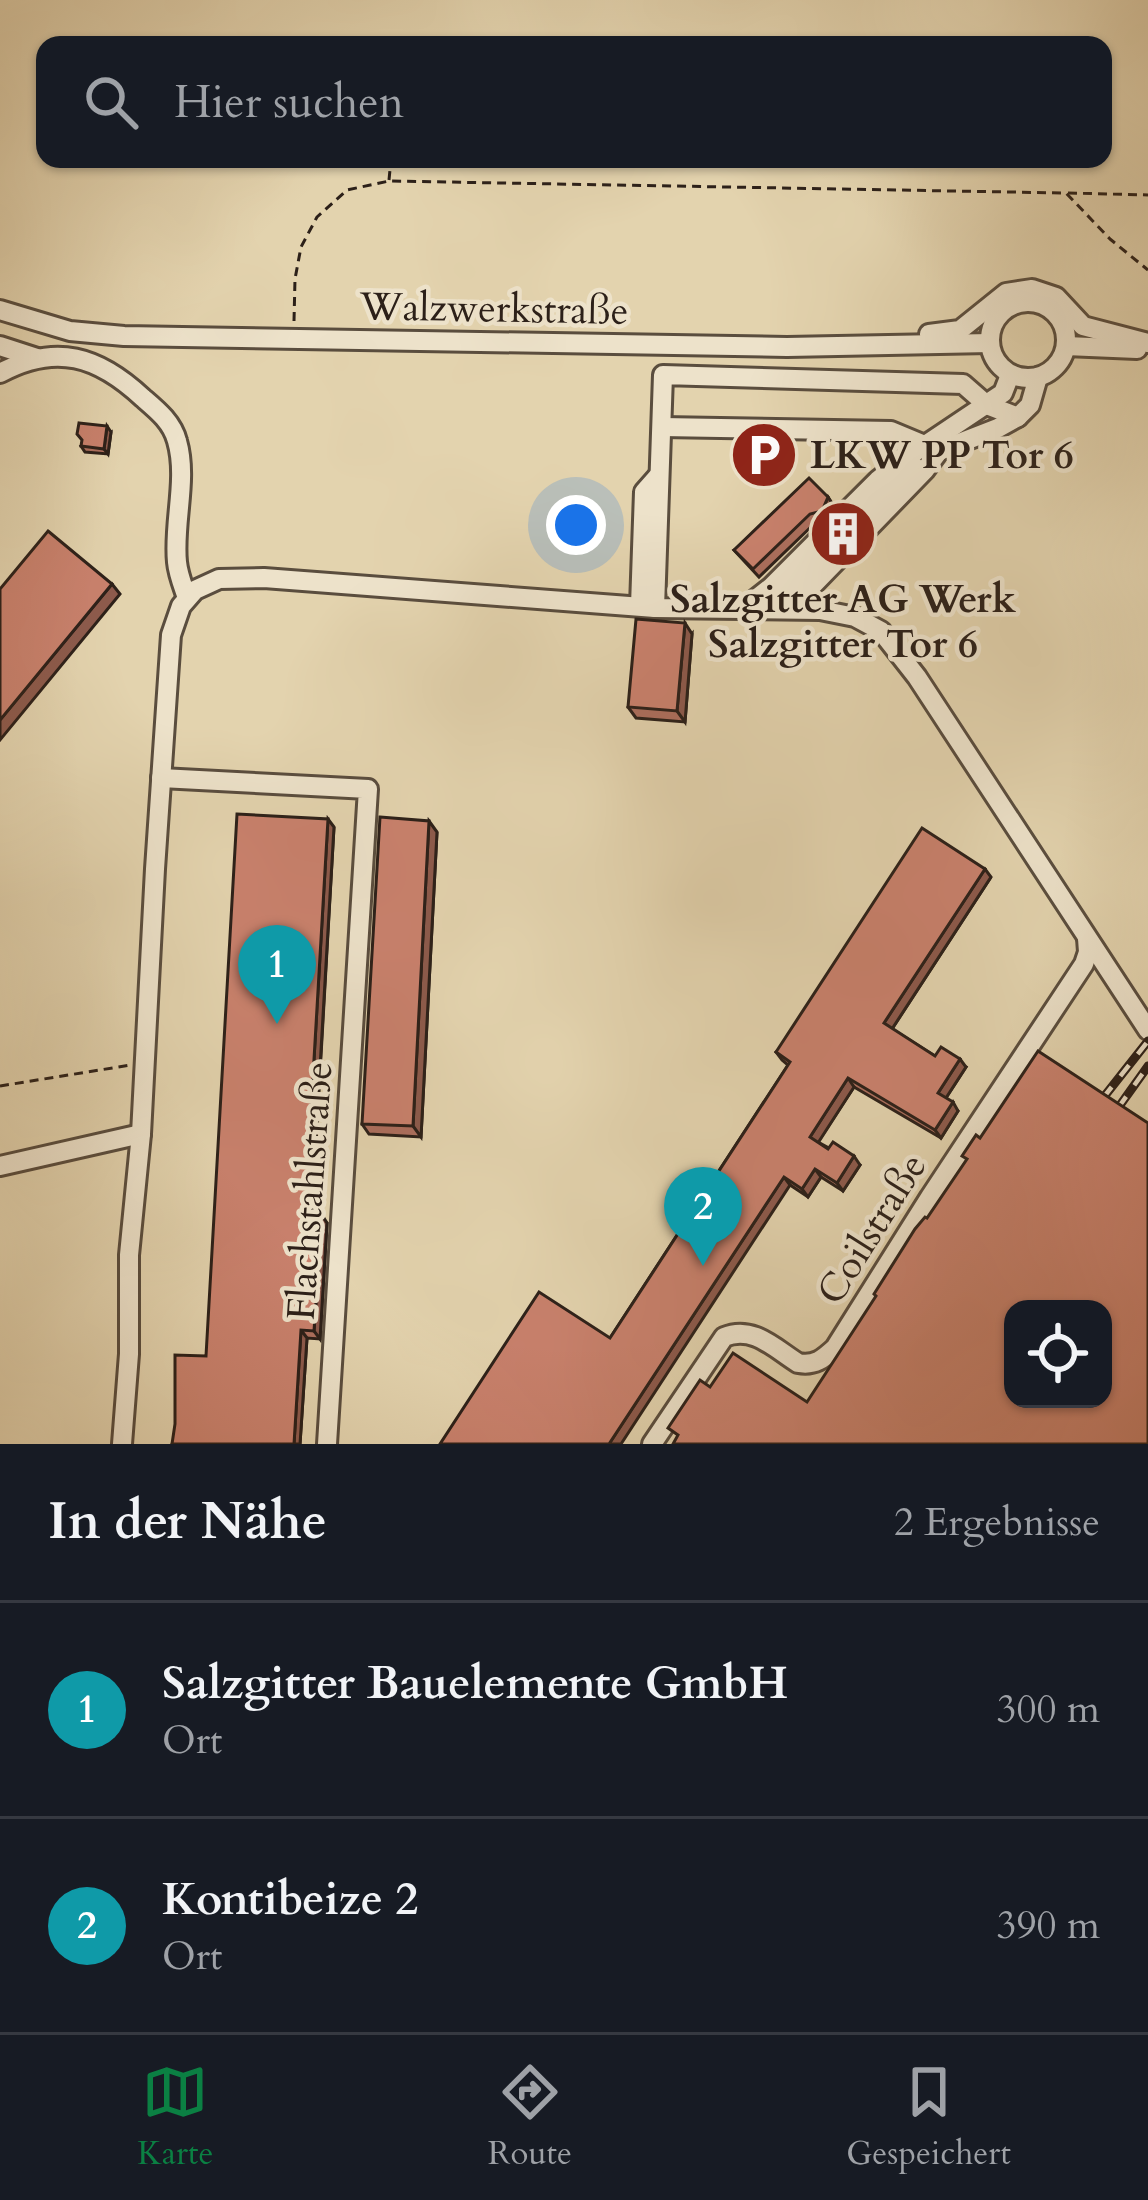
<!DOCTYPE html>
<html lang="de">
<meta charset="utf-8">
<style>
:root{--surface:#171b24;--page:#20242c;--text:#f1f3f6;--muted:#9ea1a6;--line:#363941;--accent:#0b8043}
body{margin:0;font-family:Cardo,serif;background:var(--page);color:var(--text)}
.controls{position:absolute;right:36px;bottom:36px;display:grid;overflow:hidden;border-radius:24px;box-shadow:0 3px 9px #0004}
.controls button{width:108px;height:108px;display:grid;place-items:center;padding:0;border:0;border-bottom:3px solid var(--line);background:var(--surface);color:var(--text);font:60px sans-serif}
.you{position:absolute;left:576px;top:525px;width:42px;height:42px;margin:-30px;border:9px solid #fff;border-radius:50%;background:#1a73e8;box-shadow:0 0 0 18px #1a73e833}
.badge{display:grid;place-items:center;width:78px;height:78px;border-radius:50%;background:var(--accent);color:#fff;font-size:39px;font-weight:700}
.pin{position:absolute;translate:-50% -99px;filter:drop-shadow(0 3px 6px #0008)}
.pin::after{content:'';position:absolute;top:63px;width:42px;height:36px;background:inherit;clip-path:polygon(0 0,100% 0,50% 100%)}
.list{margin:0;padding:0;list-style:none}
h2{display:flex;justify-content:space-between;align-items:center;height:156px;margin:0;padding:0 48px;font-size:51px}
h2 small{font-size:39px;font-weight:400;color:var(--muted)}
.list li{display:grid;grid-template-columns:78px 1fr auto;gap:36px;align-items:center;box-sizing:border-box;height:216px;padding:0 48px;border-top:3px solid var(--line)}
.list b{display:block;font-size:45px;white-space:nowrap}
.list p{margin:0;font-size:39px;white-space:nowrap;color:var(--muted)}
.list em{font-size:39px;font-style:normal;color:var(--muted)}
.icon{flex:none;width:66px;height:66px;fill:none;stroke:currentColor;stroke-width:2;stroke-linecap:round;stroke-linejoin:round}
.map{position:relative;flex:none;width:1148px;height:1444px;overflow:hidden}
.search{position:absolute;background:var(--surface);box-shadow:0 3px 9px #0004;left:36px;right:36px;top:36px;height:132px;display:flex;align-items:center;gap:30px;box-sizing:border-box;padding:0 42px;border-radius:24px;color:var(--muted);font-size:45px}
.sheet{height:588px;background:var(--surface)}
nav{display:flex;justify-content:space-around;align-items:center;box-sizing:border-box;height:168px;border-top:3px solid var(--line);background:var(--surface);font-size:33px;color:var(--muted)}
nav a{display:grid;justify-items:center;gap:6px}
nav .on{color:var(--accent)}
.map>svg:first-child{display:block}
.lines{fill:none;stroke-linecap:round;stroke-linejoin:round}
.minor-casing{stroke:#5a4d3e;stroke-width:24}
.path{stroke:#2c2019;stroke-width:3;stroke-dasharray:9 6;stroke-linecap:butt}
.minor{stroke:#ede2ca;stroke-width:18}
.rail-casing{stroke:#2c2019;stroke-width:9}
.rail{stroke:#ede2ca;stroke-width:4.5;stroke-dasharray:14;stroke-linecap:butt}
.wall{fill:#ad6f5e;stroke:#2c2019;stroke-width:3}
.shaded-wall{fill:#8d5a4c;stroke:#2c2019;stroke-width:3}
.building{fill:#c9816d;stroke:#2c2019;stroke-width:3;fill-rule:evenodd}
.labels{text-anchor:middle;dominant-baseline:central;stroke-width:9;stroke-linejoin:round;paint-order:stroke}
.street-label{font-size:39px;fill:#2c2019;stroke:#ede2ca}
.poi-label{font-size:39px;font-weight:bold;fill:#2c2019;stroke:#ede2ca;text-anchor:start}
</style>
<div class="map">
<svg width="1148" height="1444" viewBox="0 0 1148 1444">
<rect width="100%" height="100%" fill="#e3d3ae"/>
<filter id="stains"><feTurbulence type="fractalNoise" baseFrequency=".00167" numOctaves="4"/><feColorMatrix values="0 0 0 0 .2 0 0 0 0 .09 0 0 0 0 .02 0 0 0 .5 -.17"/></filter>
<radialGradient id="worn" r=".72"><stop offset=".6" stop-color="#630" stop-opacity="0"/><stop offset="1" stop-color="#630" stop-opacity=".3"/></radialGradient>
<g class="lines">
<defs>
<g id="minor">
<circle cx="1028" cy="340" r="38"/>
<polyline points="0,310 70,331 124,336 787,347 990,343"/>
<polyline points="929,334 960,330 1006,293 1032,289 1056,297 1083,326 1148,343"/>
<polyline points="0,346 37,358"/>
<polyline points="1066,346 1137,349"/>
<path d="M0,373C56,343 98,356 143,398C157,410 172,422 177,441C188,479 173,523 177,562C178,574 183,586 187,598"/>
<polyline points="662,427 891,431 939,451"/>
<polyline points="841,517 878,480 903,460 1003,393 1010,375"/>
<polyline points="851,527 914,466"/>
<polyline points="860,537 925,470 939,451 998,428 1018,417 1030,405 1038,377"/>
<polyline points="640,606 644,492 659,475"/>
<polyline points="655,608 663,375 963,384 987,405 1018,417"/>
<polyline points="784,608 813,585 845,552"/>
<polyline points="743,609 771,587 826,532"/>
<polyline points="770,609 836,542"/>
<polyline points="161,778 368,789 327,1444"/>
<polyline points="0,1166 141,1134"/>
<polyline points="122,1444 129,1354 129,1255 141,1134 155,869 171,635 181,606 195,590 219,579 264,578 655,608 820,610 855,617 881,631 917,677 1148,1030"/>
<path d="M652,1444L724,1337C753,1325 774,1348 798,1363C815,1366 823,1359 835,1348L930,1197L1084,964L1088,952L1087,938"/>
</g>
</defs>
<use href="#minor" class="minor-casing"/>
<g class="path">
<polyline points="389,180 391,159"/>
<polyline points="1068,193 1148,195"/>
<polyline points="294,321 295,279 301,247 317,217 347,190 389,181 1066,193 1110,239 1148,270"/>
<polyline points="0,1086 131,1065"/>
</g>
<use href="#minor" class="minor"/>
<defs>
<g id="rail">
<polyline points="1103,1098 1148,1041"/>
<polyline points="1118,1108 1148,1066"/>
</g>
</defs>
<use href="#rail" class="rail-casing"/>
<use href="#rail" class="rail"/>
</g>
<g class="wall">
<polygon points="111,432 108,454 85,452 81,446"/>
<polygon points="828,497 833,505 828,519 816,522 759,577 734,550"/>
<polygon points="692,634 685,722 636,718 628,707"/>
<polygon points="334,827 312,1214 327,1223 320,1339 307,1338 300,1444 172,1444 206,1356"/>
<polygon points="437,832 421,1137 369,1134 362,1124"/>
<polygon points="991,877 892,1029 935,1056 966,1067 946,1098 958,1111 941,1138 854,1087 818,1142 860,1165 843,1191 821,1177 808,1197 790,1185 610,1338 788,1065 782,1060 776,1052"/>
</g>
<g class="shaded-wall">
<polygon points="107,426 111,432 108,454 104,449"/>
<polygon points="828,497 833,505 828,519 822,511"/>
<polygon points="112,584 120,594 0,740 0,720"/>
<polygon points="685,623 692,634 685,722 677,711"/>
<polygon points="328,819 334,827 311,1222 305,1214"/>
<polygon points="429,821 437,832 421,1137 413,1126"/>
<polygon points="985,869 991,877 890,1032 884,1023"/>
<polygon points="960,1059 966,1067 944,1101 938,1093"/>
<polygon points="848,1078 854,1087 816,1146 810,1137"/>
<polygon points="953,1102 958,1111 941,1138 935,1130"/>
<polygon points="854,1156 860,1165 843,1191 837,1183"/>
<polygon points="815,1169 821,1177 808,1197 802,1189"/>
<polygon points="784,1177 790,1185 621,1444 609,1444"/>
<polygon points="322,1215 327,1223 320,1339 314,1331"/>
<polygon points="301,1330 307,1338 300,1444 294,1444"/>
</g>
<g class="building">
<polygon points="79,423 107,426 104,449 81,446 82,440 77,434"/>
<polygon points="809,478 828,497 822,511 810,514 753,569 734,550"/>
<polygon points="48,531 112,584 0,720 0,589"/>
<polygon points="636,619 685,623 677,711 628,707"/>
<polygon points="237,814 328,819 305,1214 322,1215 314,1331 301,1330 294,1444 172,1444 175,1424 175,1355 206,1356"/>
<polygon points="380,817 429,821 413,1126 362,1124"/>
<polygon points="922,828 985,869 884,1023 935,1056 941,1047 960,1059 938,1093 953,1102 935,1130 848,1078 810,1137 828,1149 833,1142 854,1156 837,1183 815,1169 802,1189 784,1177 609,1444 440,1444 539,1292 610,1338 790,1062 776,1052"/>
<path d="M1038,1051L1148,1123V1444H673L678,1435L668,1428L700,1380L710,1387L733,1353L807,1402L876,1296L874,1294L915,1229L925,1217L927,1218L967,1159L962,1156L976,1135L980,1138ZM1013,1309H1103V1399H1013Z"/>
</g>
<defs>
<symbol id="parking-disc" viewBox="-11 -11 22 22"><circle r="9.5" fill="#8f2418" stroke="#ede2ca"/><path d="M-3.5-5.5H1a3.5 3.5 0 0 1 0 7H-1V5.5H-3.5ZM-1-3.4V-.6H.8a1.4 1.4 0 0 0 0-2.8Z" fill="#fff"/></symbol>
<symbol id="building-disc" viewBox="-11 -11 22 22"><circle r="9.5" fill="#8f2418" stroke="#ede2ca"/><path d="M-4-6H4V6H1V3H-1V6H-4ZM-2.5-4.3h1.7v1.8h-1.7ZM.8-4.3h1.7v1.8H.8ZM-2.5-1h1.7V.8h-1.7ZM.8-1h1.7V.8H.8Z" fill="#fff"/></symbol>
</defs>
<g fill-rule="evenodd">
<use href="#parking-disc" x="726" y="417" width="76" height="76"/>
<use href="#building-disc" x="805" y="496" width="76" height="76"/>
</g>
<g class="labels">
<g class="street-label">
<text transform="translate(494 309) rotate(1)">Walzwerkstraße</text>
<text transform="translate(310 1191) rotate(-86)">Flachstahlstraße</text>
<text transform="translate(872 1229) rotate(-58)">Coilstraße</text>
</g>
<g class="poi-label">
<text x="810" y="455">LKW PP Tor 6</text>
<text x="843" y="599" text-anchor="middle">Salzgitter AG Werk<tspan x="843" dy="45">Salzgitter Tor 6</tspan></text>
</g>
</g>
<rect width="100%" height="100%" filter="url(#stains)"/>
<rect width="100%" height="100%" fill="url(#worn)"/>
</svg>
<div class="controls">
<button><svg class="icon" aria-label="locate" viewBox="0 0 24 24"><circle cx="12" cy="12" r="6"/><path d="M12 2v4M12 18v4M2 12h4M18 12h4"/></svg></button>
</div>
<div class="you"></div>
<div class="pin badge" style="left:277px;top:1024px;background:#0f9aa8">1</div>
<div class="pin badge" style="left:703px;top:1266px;background:#0f9aa8">2</div>
<div class="search"><svg class="icon" aria-label="search" viewBox="0 0 24 24"><circle cx="10" cy="10" r="6"/><path d="M15 15l6 6"/></svg>Hier suchen</div>
</div>
<section class="sheet">
<h2>In der Nähe<small>2 Ergebnisse</small></h2>
<ul class="list">
<li><span class="badge" style="background:#0f9aa8">1</span><div><b>Salzgitter Bauelemente GmbH</b><p>Ort</p></div><em>300 m</em></li>
<li><span class="badge" style="background:#0f9aa8">2</span><div><b>Kontibeize 2</b><p>Ort</p></div><em>390 m</em></li>
</ul>
</section>
<nav>
<a class="on"><svg class="icon" aria-label="map" viewBox="0 0 24 24"><path d="M3 6l6-2 6 2 6-2v14l-6 2-6-2-6 2zM9 4v14M15 6v14"/></svg>Karte</a>
<a><svg class="icon" aria-label="directions" viewBox="0 0 24 24"><path d="M12 3l9 9-9 9-9-9zM9 14v-3h6M13 9l2 2-2 2"/></svg>Route</a>
<a><svg class="icon" aria-label="saved" viewBox="0 0 24 24"><path d="M7 4h10v16l-5-4-5 4z"/></svg>Gespeichert</a>
</nav>
